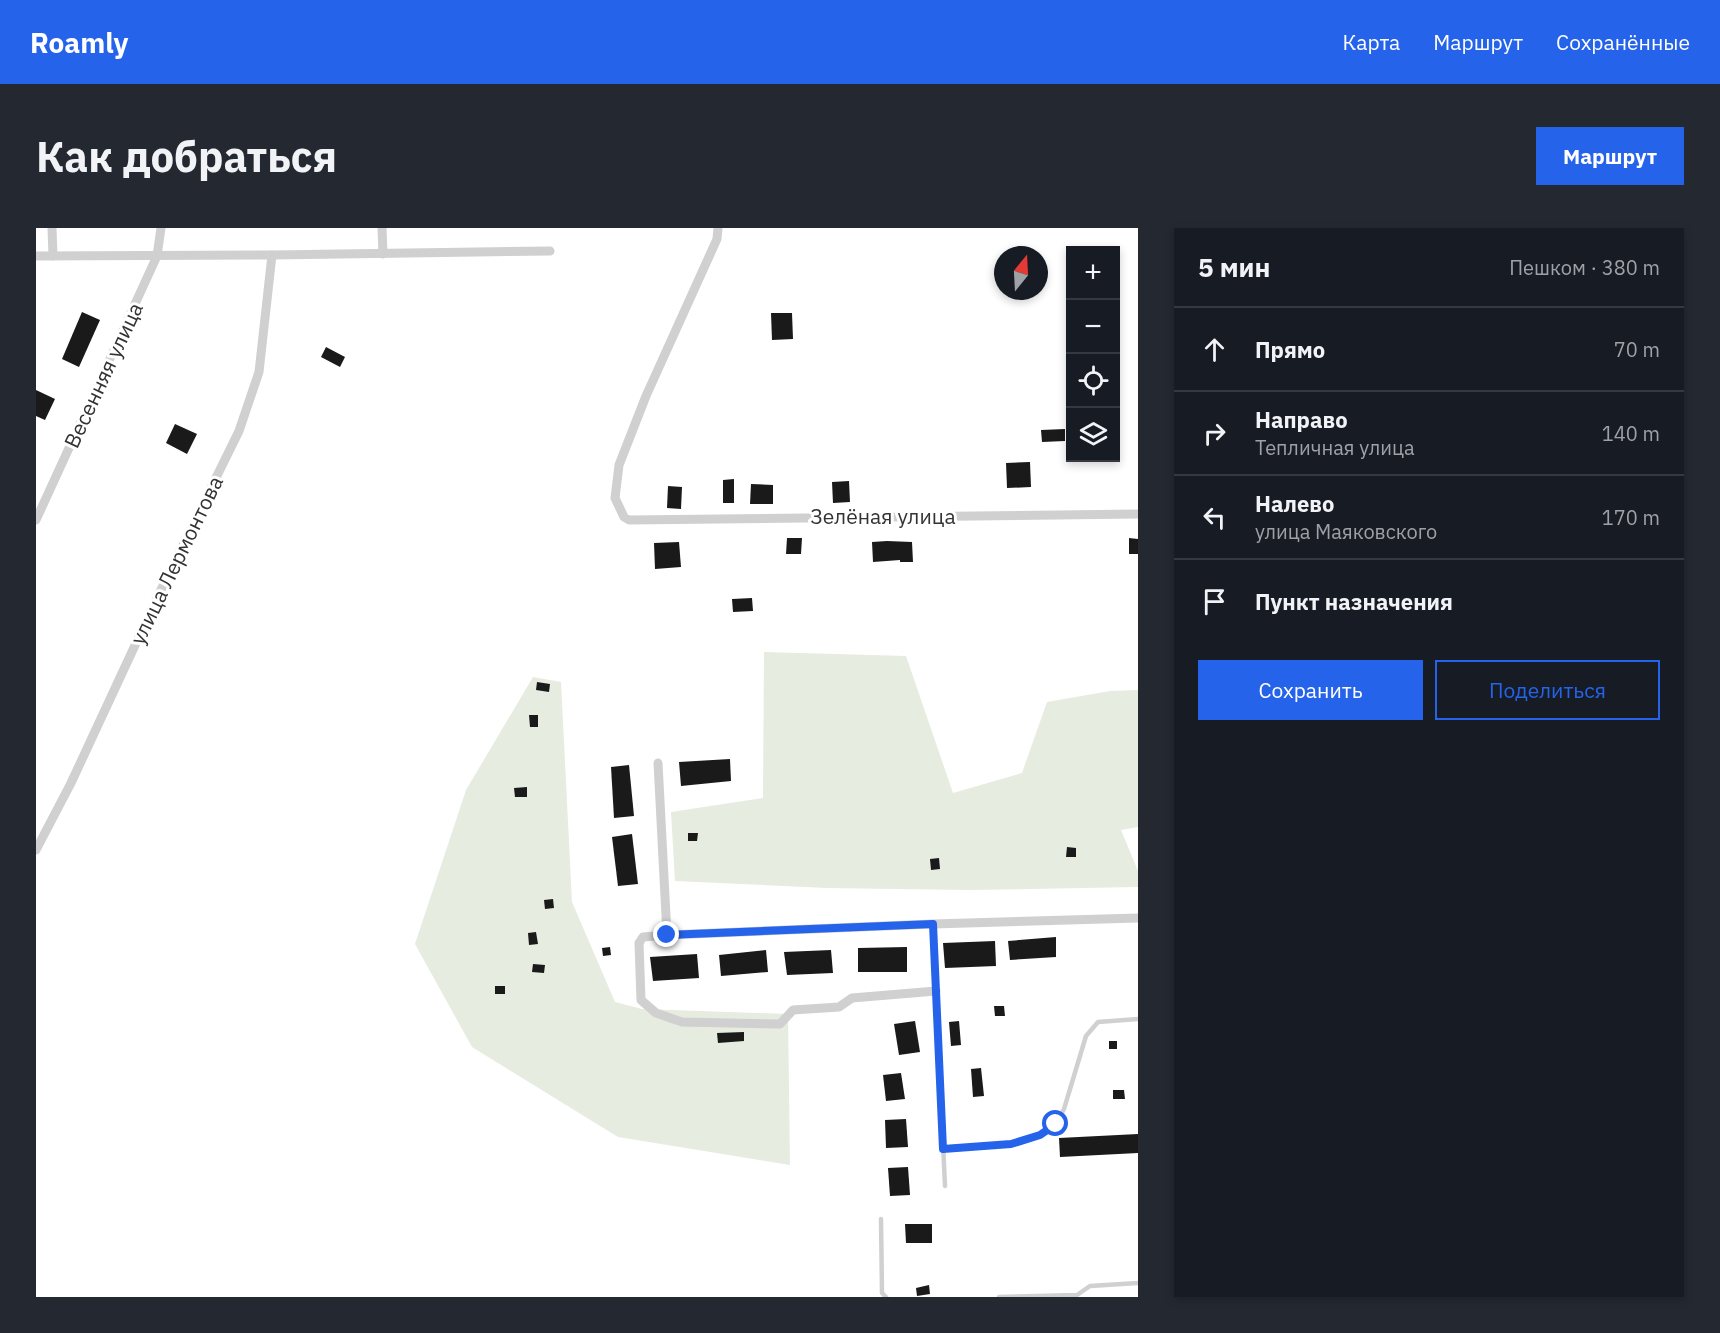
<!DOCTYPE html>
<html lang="ru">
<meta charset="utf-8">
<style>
:root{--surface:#171b24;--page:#242831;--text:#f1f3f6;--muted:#9ea1a6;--line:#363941;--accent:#2563eb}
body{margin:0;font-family:"IBM Plex Sans",sans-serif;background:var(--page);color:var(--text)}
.controls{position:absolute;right:18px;top:18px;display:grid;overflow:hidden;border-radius:0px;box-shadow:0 3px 9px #0003}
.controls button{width:54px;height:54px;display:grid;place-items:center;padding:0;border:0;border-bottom:2px solid var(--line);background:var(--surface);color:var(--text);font:30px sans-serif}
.compass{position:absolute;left:958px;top:18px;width:54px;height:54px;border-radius:50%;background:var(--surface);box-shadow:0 3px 9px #0003;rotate:18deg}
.stop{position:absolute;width:18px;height:18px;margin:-14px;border:4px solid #2563eb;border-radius:50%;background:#fff}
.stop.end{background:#2563eb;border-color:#fff;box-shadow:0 2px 6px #0008}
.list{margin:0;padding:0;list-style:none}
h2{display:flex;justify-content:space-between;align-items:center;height:78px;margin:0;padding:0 24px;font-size:26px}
h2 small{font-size:20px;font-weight:400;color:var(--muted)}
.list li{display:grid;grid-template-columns:39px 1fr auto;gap:18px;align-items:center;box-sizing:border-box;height:84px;padding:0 24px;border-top:2px solid var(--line)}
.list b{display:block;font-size:22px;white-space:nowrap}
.list p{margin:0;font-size:20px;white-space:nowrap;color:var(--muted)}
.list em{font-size:20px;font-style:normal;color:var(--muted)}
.actions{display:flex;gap:12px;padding:18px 24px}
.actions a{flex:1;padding:14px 0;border:2px solid var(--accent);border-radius:0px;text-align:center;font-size:21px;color:var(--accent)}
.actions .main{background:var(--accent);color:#fff}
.icon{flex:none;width:33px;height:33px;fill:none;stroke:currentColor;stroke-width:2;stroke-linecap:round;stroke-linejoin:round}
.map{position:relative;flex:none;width:1102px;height:1069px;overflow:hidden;border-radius:0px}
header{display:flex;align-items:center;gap:36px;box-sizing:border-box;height:84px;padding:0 30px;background:var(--accent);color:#fff}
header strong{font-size:28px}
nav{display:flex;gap:33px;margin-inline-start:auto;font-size:21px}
.intro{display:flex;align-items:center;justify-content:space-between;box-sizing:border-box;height:144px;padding:0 36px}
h1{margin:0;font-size:42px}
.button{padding:15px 27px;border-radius:0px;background:var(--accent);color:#fff;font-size:21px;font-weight:700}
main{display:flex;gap:36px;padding:0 36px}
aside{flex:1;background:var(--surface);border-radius:0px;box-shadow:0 3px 9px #0003}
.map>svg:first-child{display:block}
.green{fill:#e6ecdf}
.building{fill:#1a1a1a}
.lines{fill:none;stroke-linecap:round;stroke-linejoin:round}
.lane{stroke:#d0d0d0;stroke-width:4.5}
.street{stroke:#d0d0d0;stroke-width:9}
.route{stroke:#2563eb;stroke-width:8}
.labels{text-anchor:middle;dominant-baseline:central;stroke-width:6;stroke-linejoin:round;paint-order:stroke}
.street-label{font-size:21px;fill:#333;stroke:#fff}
</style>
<header>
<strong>Roamly</strong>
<nav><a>Карта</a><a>Маршрут</a><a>Сохранённые</a></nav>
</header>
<div class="intro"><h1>Как добраться</h1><a class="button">Маршрут</a></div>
<main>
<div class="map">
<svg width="1102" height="1069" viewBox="0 0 1102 1069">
<rect width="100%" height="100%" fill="#fff"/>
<g class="green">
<polygon points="728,424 870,428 917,565 986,545 1011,474 1074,463 1102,462 1102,599 1085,602 1102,643 1102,659 933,662 791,660 639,653 635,584 727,570"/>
<polygon points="497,449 525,454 536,674 579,774 606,781 752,786 754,937 582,909 436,819 379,716 430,562"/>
</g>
<g class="building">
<polygon points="46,84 64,92 43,139 26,131"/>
<polygon points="735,85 756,85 757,111 736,112"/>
<polygon points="290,119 309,129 304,139 285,129"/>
<polygon points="0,162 19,171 9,192 0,188"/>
<polygon points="139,196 161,206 151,226 130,215"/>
<polygon points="1029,201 1029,213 1006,214 1005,202"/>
<polygon points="994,234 995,259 971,260 970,235"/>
<polygon points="698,251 698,275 687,275 687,252"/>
<polygon points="813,253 814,274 797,275 796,254"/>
<polygon points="715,256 737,257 737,276 714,276"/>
<polygon points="632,258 646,259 645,281 631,280"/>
<polygon points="751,310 766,310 765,326 750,326"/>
<polygon points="1093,310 1102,311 1102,326 1093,326"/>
<polygon points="851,313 876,314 877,334 864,334 864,332 837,334 836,314"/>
<polygon points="643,314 645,339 619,341 618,315"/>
<polygon points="716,370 717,383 697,384 696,371"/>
<polygon points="501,454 514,456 513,464 500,462"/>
<polygon points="493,487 502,487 502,499 494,499"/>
<polygon points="694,531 695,553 645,558 643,534"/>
<polygon points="593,537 598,588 578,590 575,539"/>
<polygon points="491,559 491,569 479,569 478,560"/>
<polygon points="652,605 662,605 661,613 652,613"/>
<polygon points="596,606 602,656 582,658 576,609"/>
<polygon points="1031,619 1040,620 1040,629 1030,629"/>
<polygon points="903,630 904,641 895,642 894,631"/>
<polygon points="517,671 518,680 509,681 508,672"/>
<polygon points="500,704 502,716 493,717 492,705"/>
<polygon points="1020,709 1020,729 974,732 972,713"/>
<polygon points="959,713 960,738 909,740 907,715"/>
<polygon points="574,719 575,727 567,728 566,720"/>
<polygon points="871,719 871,744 822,744 822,720"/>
<polygon points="730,722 732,744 685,748 683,727"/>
<polygon points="795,722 797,745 751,747 748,724"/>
<polygon points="661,726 663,750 617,753 614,729"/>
<polygon points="497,736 509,737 508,745 496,744"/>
<rect x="459" y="758" width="10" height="8"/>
<polygon points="958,778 968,778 969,788 959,788"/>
<polygon points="879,793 884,824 863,827 858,796"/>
<polygon points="923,793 925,817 915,818 913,794"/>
<polygon points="708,804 708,813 682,815 681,805"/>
<rect x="1073" y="813" width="8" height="8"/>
<polygon points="945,840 948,868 937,869 935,841"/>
<polygon points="865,845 869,871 850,873 847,847"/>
<polygon points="1077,862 1088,862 1089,871 1077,871"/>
<polygon points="870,891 872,919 850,920 849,892"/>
<polygon points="1102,906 1102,925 1024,929 1023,910"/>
<polygon points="872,939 874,967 854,968 852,940"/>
<polygon points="869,996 896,996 896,1015 870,1015"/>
<polygon points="893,1057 894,1066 881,1068 880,1060"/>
</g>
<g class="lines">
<g class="lane">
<polyline points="897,696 909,958"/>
<polyline points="907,920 975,916 1004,907 1020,896 1028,881 1050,808 1062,794 1102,791"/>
<polyline points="845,991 846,1065 850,1069"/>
<polyline points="963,1069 1041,1067 1054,1058 1102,1055"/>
</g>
<g class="street">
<polyline points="16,0 17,28"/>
<polyline points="346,0 347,26"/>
<polyline points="682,0 681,11 610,168 583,237 579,270 588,289 593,292 1102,286"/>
<polyline points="0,28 236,27 514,23"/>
<polyline points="0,292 121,28 125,0"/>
<polyline points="622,535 631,707 897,696 1102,690"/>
<polyline points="0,622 35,555 121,370 203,203 223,144 236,27"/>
<polyline points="631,707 607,709 603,715 605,772 620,785 646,794 744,796 757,782 803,779 816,770 900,763"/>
</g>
</g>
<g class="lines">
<polyline class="route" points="631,707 897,696 907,921 975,916 1004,907 1020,896"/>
</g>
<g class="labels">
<g class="street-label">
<text transform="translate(67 147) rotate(-65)">Весенняя улица</text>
<text x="847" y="288">Зелёная улица</text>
<text transform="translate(140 332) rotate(-64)">улица Лермонтова</text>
</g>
</g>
</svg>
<div class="controls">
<button>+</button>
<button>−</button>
<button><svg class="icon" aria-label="locate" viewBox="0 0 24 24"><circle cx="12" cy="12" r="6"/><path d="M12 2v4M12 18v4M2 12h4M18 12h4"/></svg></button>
<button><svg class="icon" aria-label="layers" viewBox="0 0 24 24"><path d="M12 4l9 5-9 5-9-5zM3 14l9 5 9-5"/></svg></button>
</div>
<svg class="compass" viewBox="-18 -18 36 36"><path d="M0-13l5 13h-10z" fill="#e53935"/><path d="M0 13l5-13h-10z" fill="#9ea1a6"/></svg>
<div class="stop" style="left:1020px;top:896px"></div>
<div class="stop end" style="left:631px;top:707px"></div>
</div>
<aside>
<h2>5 мин<small>Пешком · 380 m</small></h2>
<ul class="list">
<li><svg class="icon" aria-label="ahead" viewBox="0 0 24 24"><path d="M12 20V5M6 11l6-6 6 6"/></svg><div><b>Прямо</b></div><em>70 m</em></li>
<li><svg class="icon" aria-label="right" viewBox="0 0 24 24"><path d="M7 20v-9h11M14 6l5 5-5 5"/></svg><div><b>Направо</b><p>Тепличная улица</p></div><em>140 m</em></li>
<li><svg class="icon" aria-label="left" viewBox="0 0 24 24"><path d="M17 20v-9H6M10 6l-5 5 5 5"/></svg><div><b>Налево</b><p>улица Маяковского</p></div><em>170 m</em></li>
<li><svg class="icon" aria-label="arrive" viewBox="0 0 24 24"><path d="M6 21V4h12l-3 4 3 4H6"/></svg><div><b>Пункт назначения</b></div></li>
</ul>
<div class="actions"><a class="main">Сохранить</a><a>Поделиться</a></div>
</aside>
</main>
